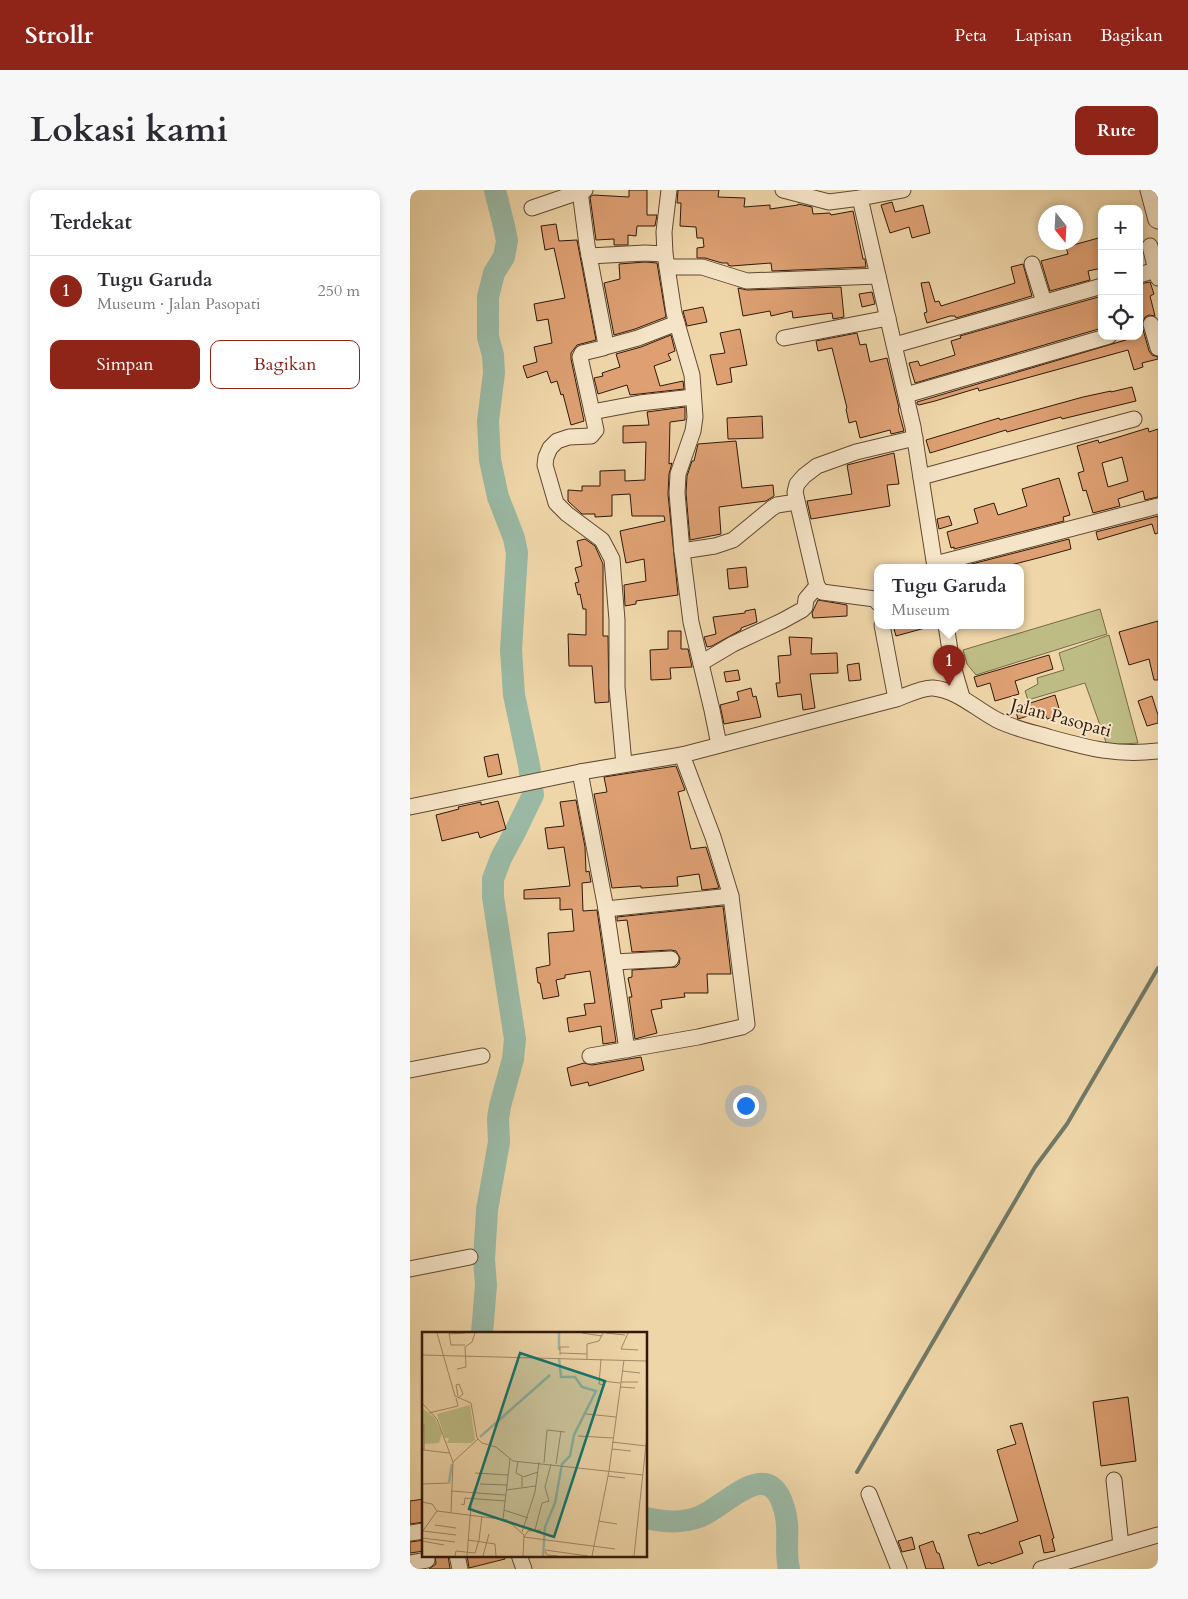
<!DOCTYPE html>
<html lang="id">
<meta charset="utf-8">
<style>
:root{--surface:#fff;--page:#f7f7f7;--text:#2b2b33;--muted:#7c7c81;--line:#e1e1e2;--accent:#8f2418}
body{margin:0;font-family:Cardo,serif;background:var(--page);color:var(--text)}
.controls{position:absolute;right:15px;top:15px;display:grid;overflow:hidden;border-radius:10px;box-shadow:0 2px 8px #0003}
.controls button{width:45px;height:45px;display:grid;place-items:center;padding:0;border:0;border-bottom:1px solid var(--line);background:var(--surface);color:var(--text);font:25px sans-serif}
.compass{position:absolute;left:628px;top:15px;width:45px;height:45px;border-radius:50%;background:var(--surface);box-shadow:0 2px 8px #0003;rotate:162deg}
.you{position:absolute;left:335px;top:915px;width:18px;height:18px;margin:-12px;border:4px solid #fff;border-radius:50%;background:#1a73e8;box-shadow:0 0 0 8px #1a73e833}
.badge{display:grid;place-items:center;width:32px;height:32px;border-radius:50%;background:var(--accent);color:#fff;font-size:16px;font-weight:700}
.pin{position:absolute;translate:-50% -41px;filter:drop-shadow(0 1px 2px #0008)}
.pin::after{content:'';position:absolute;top:26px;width:18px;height:15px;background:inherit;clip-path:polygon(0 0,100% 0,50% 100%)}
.popup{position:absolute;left:464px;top:374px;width:150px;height:65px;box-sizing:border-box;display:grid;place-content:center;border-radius:10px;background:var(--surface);filter:drop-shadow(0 1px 4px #0005);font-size:16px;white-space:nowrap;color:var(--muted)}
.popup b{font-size:19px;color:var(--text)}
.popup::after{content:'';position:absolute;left:50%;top:100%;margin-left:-10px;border:10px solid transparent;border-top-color:var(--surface)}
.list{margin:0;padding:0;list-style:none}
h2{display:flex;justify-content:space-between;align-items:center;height:65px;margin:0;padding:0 20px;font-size:21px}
h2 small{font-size:16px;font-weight:400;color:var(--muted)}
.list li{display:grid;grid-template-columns:32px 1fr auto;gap:15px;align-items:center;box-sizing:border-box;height:70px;padding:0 20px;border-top:1px solid var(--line)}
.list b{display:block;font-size:19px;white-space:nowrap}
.list p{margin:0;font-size:16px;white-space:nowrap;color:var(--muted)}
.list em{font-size:16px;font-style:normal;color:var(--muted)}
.actions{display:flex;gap:10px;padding:15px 20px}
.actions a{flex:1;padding:11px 0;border:1px solid var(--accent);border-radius:10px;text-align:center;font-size:18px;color:var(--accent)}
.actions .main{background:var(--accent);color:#fff}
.icon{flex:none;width:28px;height:28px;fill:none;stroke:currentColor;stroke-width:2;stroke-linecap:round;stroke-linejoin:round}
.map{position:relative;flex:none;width:748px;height:1379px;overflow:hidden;border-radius:10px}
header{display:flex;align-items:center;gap:30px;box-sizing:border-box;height:70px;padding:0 25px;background:var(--accent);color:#fff}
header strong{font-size:24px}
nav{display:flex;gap:28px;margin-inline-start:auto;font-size:18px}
.intro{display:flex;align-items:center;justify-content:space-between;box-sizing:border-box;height:120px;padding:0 30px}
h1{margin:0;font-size:35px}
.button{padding:12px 22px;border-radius:10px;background:var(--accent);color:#fff;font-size:18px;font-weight:700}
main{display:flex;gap:30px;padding:0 30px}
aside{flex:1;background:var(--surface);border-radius:10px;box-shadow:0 2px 8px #0003}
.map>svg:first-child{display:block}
.green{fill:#bebc85;stroke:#776a47}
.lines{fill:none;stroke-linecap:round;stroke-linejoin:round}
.stream{stroke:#707967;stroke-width:4}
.river{stroke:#9ab9a5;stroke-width:22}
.building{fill:#dea073;stroke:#301909;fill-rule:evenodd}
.minor-casing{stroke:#604831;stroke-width:17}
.minor{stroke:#f5e4c7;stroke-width:15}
.labels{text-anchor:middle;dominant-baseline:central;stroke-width:4;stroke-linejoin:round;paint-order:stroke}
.street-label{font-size:18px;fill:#301909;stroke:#f5e4c7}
.inset-river{fill:none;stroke:#9ab9a5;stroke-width:2.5}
.inset-road{fill:none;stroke:#a38a69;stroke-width:1}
.view{fill:#0f766e;fill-opacity:0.15;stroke:#0f766e;stroke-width:2.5}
.inset-edge{fill:none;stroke:#301909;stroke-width:2.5}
</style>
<header>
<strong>Strollr</strong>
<nav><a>Peta</a><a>Lapisan</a><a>Bagikan</a></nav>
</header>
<div class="intro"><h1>Lokasi kami</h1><a class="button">Rute</a></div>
<main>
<aside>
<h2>Terdekat<small></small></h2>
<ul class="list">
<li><span class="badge">1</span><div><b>Tugu Garuda</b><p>Museum · Jalan Pasopati</p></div><em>250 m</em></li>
</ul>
<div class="actions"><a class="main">Simpan</a><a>Bagikan</a></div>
</aside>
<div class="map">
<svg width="748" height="1379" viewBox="0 0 748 1379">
<rect width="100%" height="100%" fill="#efd6a9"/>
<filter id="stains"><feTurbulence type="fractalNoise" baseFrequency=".004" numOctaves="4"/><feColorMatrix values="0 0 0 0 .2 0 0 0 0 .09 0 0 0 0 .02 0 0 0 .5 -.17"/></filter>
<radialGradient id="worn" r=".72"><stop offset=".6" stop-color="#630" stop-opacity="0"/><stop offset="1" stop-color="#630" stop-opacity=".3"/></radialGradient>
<g class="green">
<polygon points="690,419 697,444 566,485 557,474 553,460"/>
<polygon points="699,445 728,553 697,555 675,493 618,510 615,501 628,494 627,488 654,480 649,463"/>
</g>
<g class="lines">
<polyline class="stream" points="447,1282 625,977 657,934 748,778"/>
<g class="river">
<polyline points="72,1143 76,1095 74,1069 77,1020 89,952 88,929 90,916 103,869 105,849 83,707 83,689 91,668 106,640 123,605 119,575 104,505 101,460 107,363 104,348 88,307 80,270 78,231 84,183 83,165 78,147 78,107 84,83 94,67 97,51 94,36 85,0"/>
<path d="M236,1328C253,1332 273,1333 289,1327C317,1316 358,1264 374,1318C381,1339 374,1359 379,1379"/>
</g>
</g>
<g class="building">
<polygon points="219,0 237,0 237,25 247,25 245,36 227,36 226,46 218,45 218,55 204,55 204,49 186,50 180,7 183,5 219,7"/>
<polygon points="268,0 309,0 308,7 335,8 334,17 360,15 360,19 388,15 388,14 402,17 403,24 420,23 421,25 443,21 453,69 455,69 456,77 362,81 361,73 321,76 318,75 318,73 312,73 295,68 287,68 287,58 294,57 293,48 287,48 286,37 270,36 271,13 267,13"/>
<polygon points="482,12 485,22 513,15 520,43 502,48 499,37 480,43 471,15"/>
<polygon points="146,34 149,51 167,50 186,150 167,155 161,163 161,169 174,231 161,235 153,204 151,205 147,191 141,193 137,181 117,188 113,176 127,172 124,157 142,153 138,129 127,131 124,114 155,108 144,58 135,60 131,36"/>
<polygon points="692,47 692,78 678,81 680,90 640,101 631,71 658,64 656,57"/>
<polygon points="235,72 247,73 256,127 225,139 204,145 194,93 210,89 209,74"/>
<polygon points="613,74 622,106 546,128 545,126 540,126 517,133 514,123 517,122 511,93 519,92 525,112 529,111 531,116 605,93 601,77"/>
<polygon points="740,92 744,104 740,106 745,126 739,125 735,127 732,136 739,161 742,165 748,167 748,169 732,173 733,177 724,180 718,160 595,194 569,201 568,198 525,211 509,215 507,214 507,212 729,146 729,94"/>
<polygon points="431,97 434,127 423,129 422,123 383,128 382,121 361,126 360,121 333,126 328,98 337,100"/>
<polygon points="462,102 465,114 452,117 449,104"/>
<polygon points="692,106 692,138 505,193 499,173 508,171 510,176 545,165 541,151 551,148 550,146"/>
<polygon points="293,117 297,132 277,136 273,121"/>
<polygon points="330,139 337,175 320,178 322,192 307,195 300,165 315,163 310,143"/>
<polygon points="447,143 450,155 456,154 460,172 477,168 489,218 488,219 494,241 481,244 480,240 450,248 446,231 439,233 436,219 437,218 422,158 408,161 406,151"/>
<polygon points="261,145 265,161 258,164 261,170 244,176 250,196 273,191 274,199 220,205 217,195 188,204 184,188 193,186 192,183 210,177 206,164 231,157"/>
<polygon points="722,197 726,211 652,229 651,227 597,242 596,240 520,263 516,250 589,228 590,230 673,207 701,201 701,202"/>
<polygon points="275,217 275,230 260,232 259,274 262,273 259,284 258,304 268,405 226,411 226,414 215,416 214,395 236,391 234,369 216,373 210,341 255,331 254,326 222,326 220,304 202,305 202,326 185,327 185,324 172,324 158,311 158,300 172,301 172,296 190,296 190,281 215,280 215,291 235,290 236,252 213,253 213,236 239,235 237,222"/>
<polygon points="352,226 353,248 318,249 317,228"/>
<path d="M738,238L739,242L748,239V307L735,310L733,301L708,309L710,316L683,323L676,300L673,301L668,283L674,281L667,256L688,250L689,253ZM712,267L718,291L698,297L692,273Z"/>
<polygon points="326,251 332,298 363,295 364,306 356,311 309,317 311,344 280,350 276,303 277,286 282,271 284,271 288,254"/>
<polygon points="484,263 489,294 477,295 480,316 401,329 397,311 442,304 437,275"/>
<polygon points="649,288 660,325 653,327 654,331 544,359 544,357 541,358 537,342 568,333 564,319 584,313 588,325 617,316 612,299"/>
<polygon points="539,326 542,335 529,339 527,329"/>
<polygon points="748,326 748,343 745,344 742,334 688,350 686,342"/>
<polygon points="175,349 185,356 193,374 193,446 198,446 199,512 185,513 182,476 159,476 158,444 176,445 176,419 173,419 170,404 168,405 165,393 169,392 165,378 172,376 167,351"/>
<polygon points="659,349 661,359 628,368 593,377 550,377"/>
<polygon points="336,377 338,397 319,399 317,379"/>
<polygon points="408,410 437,415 437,426 403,428 402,423"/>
<polygon points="345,419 347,432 331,438 331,440 302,456 297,457 294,447 306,444 303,427 335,423 335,421"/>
<polygon points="748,431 748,490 744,490 739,469 719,475 709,442"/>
<polygon points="483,435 514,435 515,438 486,446"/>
<polygon points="258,441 271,441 271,459 278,459 282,477 260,478 261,489 241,490 240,460 258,459"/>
<polygon points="379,447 402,448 401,464 427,463 428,483 400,484 405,518 393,520 391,504 368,507 366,493 370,493 368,466 381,465"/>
<polygon points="639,465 643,479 605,491 609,504 585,511 580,493 567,497 564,487"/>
<polygon points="449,473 451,490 439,491 437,475"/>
<polygon points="328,480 330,490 316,492 314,482"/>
<polygon points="341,498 343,507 346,506 351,527 314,534 310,515 329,510 327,502"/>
<polygon points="645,505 651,525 637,529 634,521 608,529 605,518"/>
<polygon points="742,506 748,525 748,533 737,536 728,511"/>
<polygon points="88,564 92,584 78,587 74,567"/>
<polygon points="266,576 275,600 268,602 281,659 296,657 309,698 292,700 289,684 267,687 268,696 231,698 231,696 202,698 184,604 197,602 194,587"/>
<polygon points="166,610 175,657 176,682 179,681 181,692 172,693 173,721 187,720 206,852 193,854 191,836 159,842 157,828 176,825 174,814 185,813 180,781 155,785 155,788 146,790 149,806 133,809 130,793 128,793 126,778 140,775 138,743 164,741 162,719 150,720 150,708 114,709 114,700 160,696 154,657 138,659 135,638 154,636 150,612"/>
<polygon points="88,611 96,639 70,648 68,642 32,651 26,625 49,619 48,617 71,612 71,615"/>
<polygon points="313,716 321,784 297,784 298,803 274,803 275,807 251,810 252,818 241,820 247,843 225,849 219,807 222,807 218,788 222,787 222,780 266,777 269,774 270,768 266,761 261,760 222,762 217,730 207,731 207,727"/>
<polygon points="231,867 234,880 179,896 178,892 161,896 157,878 174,873 182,875"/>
<polygon points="718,1207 726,1271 691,1276 683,1212"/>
<polygon points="612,1233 644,1348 642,1349 645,1361 634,1363 630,1345 609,1352 613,1363 581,1374 580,1372 568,1376 558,1345 569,1342 570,1344 608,1331 587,1260 606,1254 600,1236"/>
<polygon points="14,1309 14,1332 0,1334 0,1311"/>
<polygon points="502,1347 505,1359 492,1362 488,1351"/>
<polygon points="14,1350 14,1361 0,1363 0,1352"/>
<polygon points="523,1351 527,1363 529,1363 534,1379 516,1379 509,1356"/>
<polygon points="25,1365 38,1365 40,1379 19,1379 26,1374"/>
<polygon points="57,1365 94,1365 95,1369 59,1378"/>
</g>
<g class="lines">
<defs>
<g id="minor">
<polyline points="259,0 254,42 255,64 264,123 282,185 285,227 283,241 268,284 267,303 272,361 281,432 302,520 309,555"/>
<polyline points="373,0 419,12 450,8 493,0"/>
<polyline points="738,0 746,30 748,31"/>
<polyline points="170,1 177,55 196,155 193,158 172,163 170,167 186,240 181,246 159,247 147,251 140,258 136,267 135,275 146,313 157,324 192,350 202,369 207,430 207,497 214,574"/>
<polyline points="450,8 503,237 525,377"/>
<polyline points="122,18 175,0"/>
<polyline points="740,56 748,88"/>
<polyline points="179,66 235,63 255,64"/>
<polyline points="622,74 634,112"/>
<polyline points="257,77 292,77 337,91 468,86"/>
<polyline points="729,85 746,80"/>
<polyline points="741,134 748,158"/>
<polyline points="374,148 478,128"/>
<polyline points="485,155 692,96"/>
<polyline points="195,157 228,148 267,133"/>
<polyline points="496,205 699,146"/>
<polyline points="182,222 230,213 283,207"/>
<polyline points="511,287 724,229"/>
<polyline points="272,361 305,356 323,350 362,318 367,315 386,312"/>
<polyline points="525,374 748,316"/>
<polyline points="468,413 465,409 412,402 407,396 385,302 387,294 394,286 407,276 446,262 505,248"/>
<polyline points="472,435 486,509"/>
<polyline points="536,435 542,473 552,507"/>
<polyline points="291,473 323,454 372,431 392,420 395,417 396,409 407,396"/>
<polyline points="170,582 196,719 217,860"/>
<path d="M0,617L170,582L272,565L486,509C495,506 513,497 523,498C547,500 566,519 587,530C603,538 621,542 638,547C678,558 706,566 748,561"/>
<polyline points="196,719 321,706"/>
<polyline points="204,772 261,769"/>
<polyline points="180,866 288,847 332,837 337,834 321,706 303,647 272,565"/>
<polyline points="0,880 72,866"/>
<polyline points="0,1079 60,1067"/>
<polyline points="704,1290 711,1355"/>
<polyline points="459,1304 489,1379"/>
<polyline points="0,1343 14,1341"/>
<polyline points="47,1365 50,1379"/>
<polyline points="109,1365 114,1379"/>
<polyline points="0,1373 17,1370"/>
<polyline points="631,1379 748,1345"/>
</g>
</defs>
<use href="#minor" class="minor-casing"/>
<use href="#minor" class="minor"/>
</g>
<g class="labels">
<g class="street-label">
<text transform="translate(651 528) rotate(15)">Jalan Pasopati</text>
</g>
</g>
<g transform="translate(12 1142)">
<rect width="225" height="225" fill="#efd6a9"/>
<path d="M48,73L53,108L49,111H25L27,106H23L15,82ZM0,76L13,86L20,101L17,111L2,112Z" fill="#bebc85"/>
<path class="inset-river" d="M137,1V18M58,105L128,43M27,150L30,132M121,224L123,195L133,171L140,132L148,124L152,103L174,59L160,55L153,45H139L137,26"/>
<path class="inset-road" d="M15,1L33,64L49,71L55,106L60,111L74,115L91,129L221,143M27,1L29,13H43M160,1L180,4M184,1L203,3M206,1L199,17L216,18M27,2L43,1M138,21L165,22M0,23L225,29M138,23V15H147M165,27V12L177,9L181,1M179,27L177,52L182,53M35,37L44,35L43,15L50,10L53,1M200,39L218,41M180,49L198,51M199,50H216M198,55L213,56M36,66L41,62L37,52L34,53L36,64M0,71L15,87L31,130M7,81L36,74L34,66M164,82L194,85M156,104L191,106M190,110L224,114M190,117L209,119M1,118L27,121M2,118V92M96,129L94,141L100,144V155M122,131L125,98L143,100M134,132L139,99M53,141L86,143M186,144L203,146M101,145L116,140M0,152L28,151M58,152L85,153M84,158L114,154M29,159L83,163M0,170L10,172L15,179M39,172L42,173L43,166L83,169M82,178L106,186M29,180L31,130L56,107M81,187L88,127M176,189L195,192M13,193L34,196M113,198L120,171L127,169L123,155L129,132M119,198L106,199L102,205L193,217M1,199L34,203M0,200L15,179L85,188L102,203L101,224M100,200L113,160L117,130M0,206L33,210M46,208L73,212L74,224M57,208L60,184M0,209L22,213M123,218L166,224M123,219L125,223L136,224M33,224L34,219L53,221L57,208M45,224L49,174M61,224L67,202M170,224L187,139L202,28M212,224L225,104"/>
<path class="view" d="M98,21L183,49L132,205L47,177Z"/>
<rect width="225" height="225" class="inset-edge"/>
</g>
<rect width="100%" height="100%" filter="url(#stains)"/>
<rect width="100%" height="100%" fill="url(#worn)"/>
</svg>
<div class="controls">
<button>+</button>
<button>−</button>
<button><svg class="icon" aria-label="locate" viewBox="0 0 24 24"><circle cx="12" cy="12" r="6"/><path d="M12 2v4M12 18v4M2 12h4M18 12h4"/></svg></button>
</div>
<svg class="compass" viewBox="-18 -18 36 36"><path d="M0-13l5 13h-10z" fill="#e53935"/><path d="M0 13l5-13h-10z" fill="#7c7c81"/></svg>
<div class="you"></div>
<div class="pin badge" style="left:539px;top:496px">1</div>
<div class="popup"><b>Tugu Garuda</b>Museum</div>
</div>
</main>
